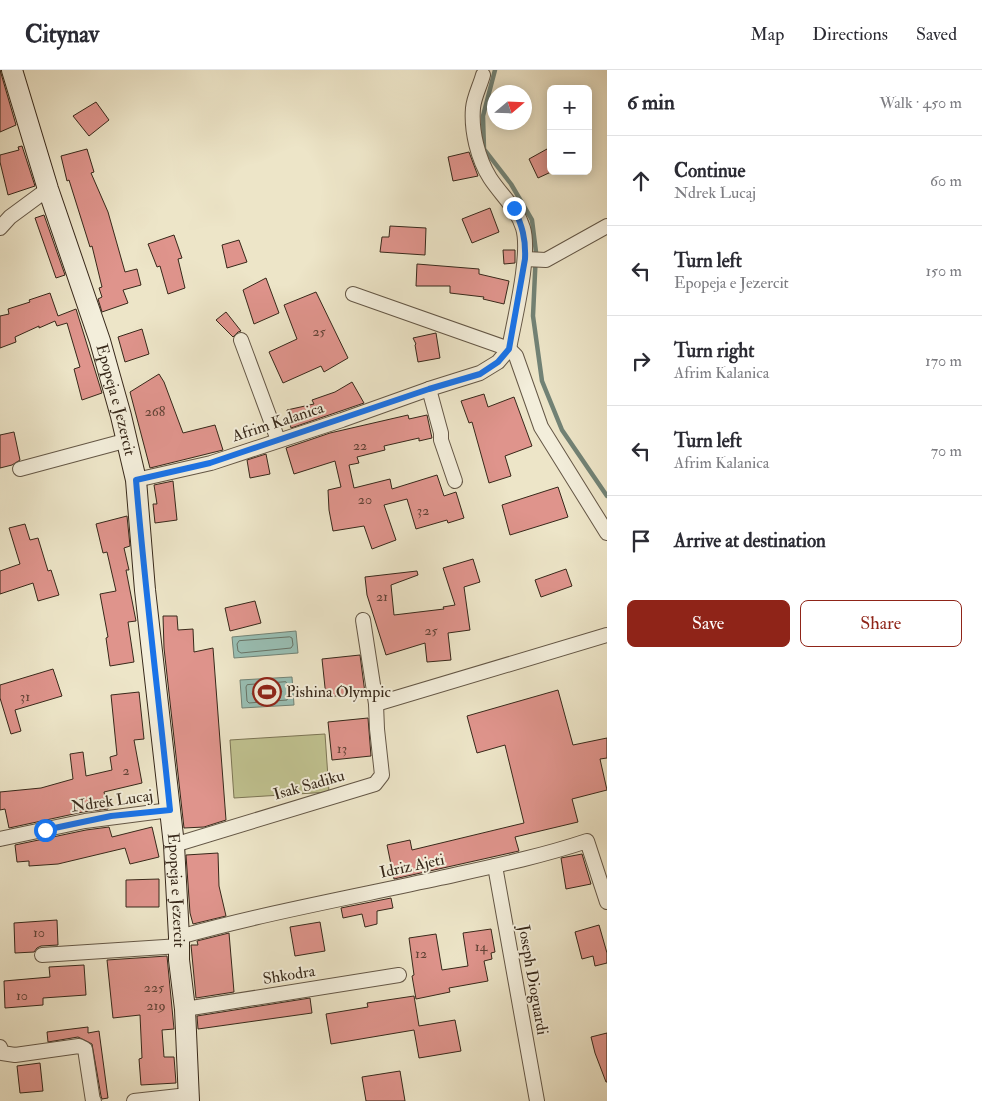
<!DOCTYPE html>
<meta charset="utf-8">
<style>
:root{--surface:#fff;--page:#f7f7f7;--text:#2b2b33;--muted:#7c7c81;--line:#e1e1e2;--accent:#8f2418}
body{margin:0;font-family:"IM FELL Double Pica",serif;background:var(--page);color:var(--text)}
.controls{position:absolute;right:15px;top:15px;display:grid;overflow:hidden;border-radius:8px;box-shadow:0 2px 12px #0003}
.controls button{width:45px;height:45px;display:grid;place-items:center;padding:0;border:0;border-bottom:1px solid var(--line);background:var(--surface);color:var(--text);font:25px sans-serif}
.compass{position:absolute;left:487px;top:15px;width:45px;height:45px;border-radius:50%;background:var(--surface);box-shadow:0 2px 12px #0003;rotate:71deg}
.stop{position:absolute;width:15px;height:15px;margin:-11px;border:4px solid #1a73e8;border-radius:50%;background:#fff}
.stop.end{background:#1a73e8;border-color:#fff;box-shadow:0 1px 5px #0008}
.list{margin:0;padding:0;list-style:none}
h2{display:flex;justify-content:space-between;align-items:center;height:65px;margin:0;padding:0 20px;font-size:21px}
h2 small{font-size:16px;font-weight:400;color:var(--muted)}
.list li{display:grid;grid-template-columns:32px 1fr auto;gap:15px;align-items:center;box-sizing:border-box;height:90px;padding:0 20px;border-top:1px solid var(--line)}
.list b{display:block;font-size:19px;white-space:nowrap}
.list p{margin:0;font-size:16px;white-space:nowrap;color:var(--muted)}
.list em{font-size:16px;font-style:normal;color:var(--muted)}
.actions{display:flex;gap:10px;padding:15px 20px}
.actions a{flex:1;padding:11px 0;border:1px solid var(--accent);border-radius:8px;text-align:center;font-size:18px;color:var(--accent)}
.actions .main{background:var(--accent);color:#fff}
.icon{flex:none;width:28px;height:28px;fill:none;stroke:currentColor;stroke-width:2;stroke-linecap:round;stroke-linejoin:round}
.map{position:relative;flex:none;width:607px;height:1031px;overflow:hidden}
header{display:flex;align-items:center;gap:30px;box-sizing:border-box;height:70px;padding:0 25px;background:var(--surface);border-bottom:1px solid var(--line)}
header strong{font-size:24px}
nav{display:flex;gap:28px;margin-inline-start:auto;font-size:18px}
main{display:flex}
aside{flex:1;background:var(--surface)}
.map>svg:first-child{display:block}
.green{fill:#c0c290;stroke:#7c7555}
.water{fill:#99bfb4;stroke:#728376}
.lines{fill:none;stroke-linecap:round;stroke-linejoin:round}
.shore{stroke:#687467;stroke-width:1}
.stream{stroke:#728376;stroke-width:4.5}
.building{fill:#df948c;stroke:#37281a}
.minor-casing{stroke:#645746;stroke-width:16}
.secondary-casing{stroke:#37281a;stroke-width:22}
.minor{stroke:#f3eedb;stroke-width:14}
.secondary{stroke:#f3eedb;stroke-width:20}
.route{stroke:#1a73e8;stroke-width:6}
.labels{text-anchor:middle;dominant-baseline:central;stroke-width:4;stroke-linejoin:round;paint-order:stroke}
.number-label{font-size:14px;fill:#614336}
.street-label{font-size:16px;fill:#37281a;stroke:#f3eedb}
.poi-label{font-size:16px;fill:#37281a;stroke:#f3eedb;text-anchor:start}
</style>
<header>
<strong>Citynav</strong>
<nav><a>Map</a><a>Directions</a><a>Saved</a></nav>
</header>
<main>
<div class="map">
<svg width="607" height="1031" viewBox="0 0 607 1031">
<rect width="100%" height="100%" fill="#ede5c8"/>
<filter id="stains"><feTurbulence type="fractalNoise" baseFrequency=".004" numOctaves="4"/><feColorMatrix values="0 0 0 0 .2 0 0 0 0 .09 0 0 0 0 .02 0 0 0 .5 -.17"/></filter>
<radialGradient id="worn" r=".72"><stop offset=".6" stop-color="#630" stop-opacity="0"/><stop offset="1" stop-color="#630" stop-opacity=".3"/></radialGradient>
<polygon class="green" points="325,664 329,722 234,728 230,670"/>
<g class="water">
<polygon points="296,561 298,583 234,588 232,567"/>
<polygon points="292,607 294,635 242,638 240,610"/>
</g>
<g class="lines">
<g class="shore">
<polygon points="290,567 292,568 293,575 291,578 241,583 238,581 237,574 239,571"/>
<path d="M286,612C289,616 289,626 287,630L249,633L247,631L246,617L247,615Z"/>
<polygon points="279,619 282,621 280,625 255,626 252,624 254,620"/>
</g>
<polyline class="stream" points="495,0 483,46 484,79 511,114 532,150 536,182 533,246 542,311 562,360 607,426"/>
</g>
<g class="building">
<polygon points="0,0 16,55 0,62"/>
<polygon points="96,32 109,50 89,66 73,46"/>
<polygon points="22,76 35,116 8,125 0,92 0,85 19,80 18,77"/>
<polygon points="87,79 94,102 91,103 108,142 125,202 137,199 141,215 123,220 128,233 102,242 98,229 102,227 99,218 102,217 92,176 90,177 69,110 67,111 61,86"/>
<polygon points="547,79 551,86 551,102 538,108 529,89"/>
<polygon points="469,82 478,106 453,111 448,87"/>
<polygon points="490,138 499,162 472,173 462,149"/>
<polygon points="44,145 65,205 56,208 35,148"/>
<polygon points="390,156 426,158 425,185 380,182 382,167 389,167"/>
<polygon points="174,165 182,188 178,189 185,218 168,224 160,196 157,197 148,174"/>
<polygon points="239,170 247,192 227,198 222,175"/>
<polygon points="503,180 515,180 515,193 504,194"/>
<polygon points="417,194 479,199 479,204 509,211 504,234 483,229 484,227 450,223 450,216 416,216"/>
<polygon points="266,208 279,243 254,254 243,220"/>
<polygon points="316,222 348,288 324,302 321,296 283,313 269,282 297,269 284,235"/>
<polygon points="50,223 58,246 76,239 102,323 82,330 74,299 80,297 67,253 57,256 55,251 39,258 39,256 15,267 16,272 0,278 0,246 9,244 8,239 30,232 29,230"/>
<polygon points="226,242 241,261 238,262 233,267 216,250"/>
<polygon points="142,259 149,284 125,292 118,267"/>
<polygon points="436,263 440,288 418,292 415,275 416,274 413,268"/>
<polygon points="159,304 164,312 183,363 215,355 223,380 150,398 130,322"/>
<polygon points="352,312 364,333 291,358 287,340 314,334 312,330 335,322"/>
<polygon points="484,324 488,337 514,327 532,376 505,386 511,406 489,413 472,352 469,353 461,331"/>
<polygon points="408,345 409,349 427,345 432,368 419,371 419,368 384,376 385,380 357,387 359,393 349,395 354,418 390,409 392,419 437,405 444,426 456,422 464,448 448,453 447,450 416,459 407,429 384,435 396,470 372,479 364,456 333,461 329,440 328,420 341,417 335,391 294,404 286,378 330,363"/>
<polygon points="14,362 20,390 12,395 0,398 0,365"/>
<polygon points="266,384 270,404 250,408 247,390"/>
<polygon points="173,411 177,450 155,453 153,434 157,434 154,415"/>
<polygon points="558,417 568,447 510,465 502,435"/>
<polygon points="127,446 130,476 124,478 129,500 126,500 136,551 128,552 134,592 110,596 106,568 108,567 100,524 116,521 107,482 103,483 96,454"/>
<polygon points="25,454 30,470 38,468 48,501 51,500 59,525 38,531 33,513 0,524 0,501 20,494 9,458"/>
<polygon points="473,489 480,512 464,517 470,560 448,563 451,590 427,592 425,573 386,585 367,525 365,507 417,501 418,505 391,515 394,545 444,539 443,537 455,535 443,498"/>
<polygon points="566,499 572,516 541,527 535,510"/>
<polygon points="255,531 261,553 230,561 225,538"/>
<polygon points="163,546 177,546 178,560 193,559 194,582 213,578 226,750 204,757 184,758 164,578"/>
<polygon points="360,585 365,623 326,627 322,589"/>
<polygon points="53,599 62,626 15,640 21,661 11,664 0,628 0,615"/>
<polygon points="558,620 573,675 607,668 607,688 600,689 607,720 572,729 578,752 515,767 519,781 394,809 387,775 410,770 412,780 524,753 505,675 477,683 467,646"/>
<polygon points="139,622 144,669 134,670 142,713 104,722 108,739 83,742 9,758 5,739 0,740 0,722 41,718 73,709 70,684 83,682 86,706 112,700 110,687 117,685 111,625"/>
<polygon points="368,648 371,686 332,690 328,652"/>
<polygon points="109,757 112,767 152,757 159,787 130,794 125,778 58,794 29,796 29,791 17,792 15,775 86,760"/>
<polygon points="218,783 219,816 226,846 193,854 190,843 186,785"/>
<polygon points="582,784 591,814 566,819 561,788"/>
<polygon points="159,809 159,837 126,837 126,810"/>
<polygon points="391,828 393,838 377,841 377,854 365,857 362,844 343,848 341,838"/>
<polygon points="57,850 58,875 41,876 37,878 34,882 15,883 14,853"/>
<polygon points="320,852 325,881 295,886 290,857"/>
<polygon points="599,855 607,883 607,893 595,896 593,886 582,889 575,862"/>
<polygon points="491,859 495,882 491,883 492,889 484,891 488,911 449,918 450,922 416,929 412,906 414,905 409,868 436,864 442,900 468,896 463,863"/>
<polygon points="229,863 234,922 196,928 191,875 198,875 197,871"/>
<polygon points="167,886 174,959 162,960 164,987 174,987 176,1013 141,1015 139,989 142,988 140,945 113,948 107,890"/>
<polygon points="84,895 86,925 43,928 43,935 5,938 4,911 50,907 49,897"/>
<polygon points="414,926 419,956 455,950 461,981 419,988 414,960 331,974 326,944 368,937 367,933"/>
<polygon points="310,928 312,943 198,959 197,946"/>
<polygon points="88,957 88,963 99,961 108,1028 102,1029 101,1026 92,974 78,967 48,972 47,962"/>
<polygon points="607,963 607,1012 606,1012 595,983 591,967"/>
<polygon points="40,993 43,1021 20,1023 17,996"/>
<polygon points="400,1001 405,1031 366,1031 362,1007"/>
</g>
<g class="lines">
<defs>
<g id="minor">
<polyline points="0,158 10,147 48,119"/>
<polyline points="525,189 546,190 607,156"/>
<polyline points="353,224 509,279 516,286 541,357 607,463"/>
<polyline points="241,270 278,370"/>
<polyline points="429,319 441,363 441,370 455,411"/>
<polyline points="20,399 128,370"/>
<path d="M136,410L211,393L342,350L429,319L480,303L498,292L509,279C514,251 531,184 523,158C517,138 501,125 490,108C478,89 471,61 473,38C474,27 480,16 483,5"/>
<polyline points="363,550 376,634"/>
<polyline points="0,769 85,751 170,740"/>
<polyline points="174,775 375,714 382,705 377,659 376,634 607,565"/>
<polyline points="495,796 537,1031"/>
<path d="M179,867C265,843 353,827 440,808C490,797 539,787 587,771L607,832"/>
<polyline points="42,885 180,876"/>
<polyline points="185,939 399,905"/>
<polyline points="0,977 2,983 15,985 79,976 85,979 93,1031 94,1031"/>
<polyline points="134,1031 188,1025"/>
</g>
<g id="secondary">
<path id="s1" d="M12,0L48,119L100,271L121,346L136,410L145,520L174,775L179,867V890L185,939L189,1031"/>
</g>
</defs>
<use href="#minor" class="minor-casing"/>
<use href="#secondary" class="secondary-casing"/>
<use href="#minor" class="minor"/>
<use href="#secondary" class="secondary"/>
</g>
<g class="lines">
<path class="route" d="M45,760L111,746L170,740C159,630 145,520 136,410L210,393L429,319L480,304L498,292L509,279L525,189C526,168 522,156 514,138"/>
</g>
<defs>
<symbol id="stadium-ring" viewBox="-11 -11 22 22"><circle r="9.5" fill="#f3eedb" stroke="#8f2418" stroke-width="1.5"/><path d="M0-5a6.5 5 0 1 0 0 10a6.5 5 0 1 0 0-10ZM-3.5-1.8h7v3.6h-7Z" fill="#8f2418"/></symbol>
</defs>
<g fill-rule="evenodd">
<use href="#stadium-ring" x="251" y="606" width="32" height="32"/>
</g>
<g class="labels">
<g class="number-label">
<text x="319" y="261">25</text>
<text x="155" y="341">268</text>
<text x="360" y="375">22</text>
<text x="365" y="429">20</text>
<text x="423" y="440">32</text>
<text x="382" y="526">21</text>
<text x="431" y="560">25</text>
<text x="25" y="626">31</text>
<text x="342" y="678">13</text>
<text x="126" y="700">2</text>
<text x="39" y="862">10</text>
<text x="481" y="876">14</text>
<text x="421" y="883">12</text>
<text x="154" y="917">225</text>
<text x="22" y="925">10</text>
<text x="156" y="935">219</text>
</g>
<g class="street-label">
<text stroke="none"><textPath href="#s1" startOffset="346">Epopeja e Jezercit</textPath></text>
<text transform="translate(278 352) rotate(-18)">Afrim Kalanica</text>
<text transform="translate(309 715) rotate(-16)">Isak Sadiku</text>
<text transform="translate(112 731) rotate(-8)">Ndrek Lucaj</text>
<text transform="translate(412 796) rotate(-12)">Idriz Ajeti</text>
<text stroke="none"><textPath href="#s1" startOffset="841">Epopeja e Jezercit</textPath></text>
<text transform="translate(289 905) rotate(-9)">Shkodra</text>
<text transform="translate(533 910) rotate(80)">Joseph Dioguardi</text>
</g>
<g class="poi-label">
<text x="286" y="622">Pishina Olympic</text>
</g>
</g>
<rect width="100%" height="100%" filter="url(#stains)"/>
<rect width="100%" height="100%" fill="url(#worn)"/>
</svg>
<div class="controls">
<button>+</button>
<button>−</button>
</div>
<svg class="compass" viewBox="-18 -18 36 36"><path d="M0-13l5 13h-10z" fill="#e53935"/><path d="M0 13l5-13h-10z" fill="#7c7c81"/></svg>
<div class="stop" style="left:45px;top:760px"></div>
<div class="stop end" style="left:514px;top:138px"></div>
</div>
<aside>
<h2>6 min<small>Walk · 450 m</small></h2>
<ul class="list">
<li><svg class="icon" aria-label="ahead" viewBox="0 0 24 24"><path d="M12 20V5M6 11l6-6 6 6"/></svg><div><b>Continue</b><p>Ndrek Lucaj</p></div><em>60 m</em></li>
<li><svg class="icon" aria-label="left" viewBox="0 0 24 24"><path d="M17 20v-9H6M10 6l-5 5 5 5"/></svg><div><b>Turn left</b><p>Epopeja e Jezercit</p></div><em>150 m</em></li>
<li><svg class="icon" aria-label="right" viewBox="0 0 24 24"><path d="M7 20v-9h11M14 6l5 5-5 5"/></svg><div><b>Turn right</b><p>Afrim Kalanica</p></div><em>170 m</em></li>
<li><svg class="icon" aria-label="left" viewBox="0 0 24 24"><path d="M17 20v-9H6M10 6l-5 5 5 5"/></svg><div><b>Turn left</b><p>Afrim Kalanica</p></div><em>70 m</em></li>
<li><svg class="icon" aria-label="arrive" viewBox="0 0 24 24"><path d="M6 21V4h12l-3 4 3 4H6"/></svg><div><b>Arrive at destination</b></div></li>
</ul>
<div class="actions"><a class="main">Save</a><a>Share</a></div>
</aside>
</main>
